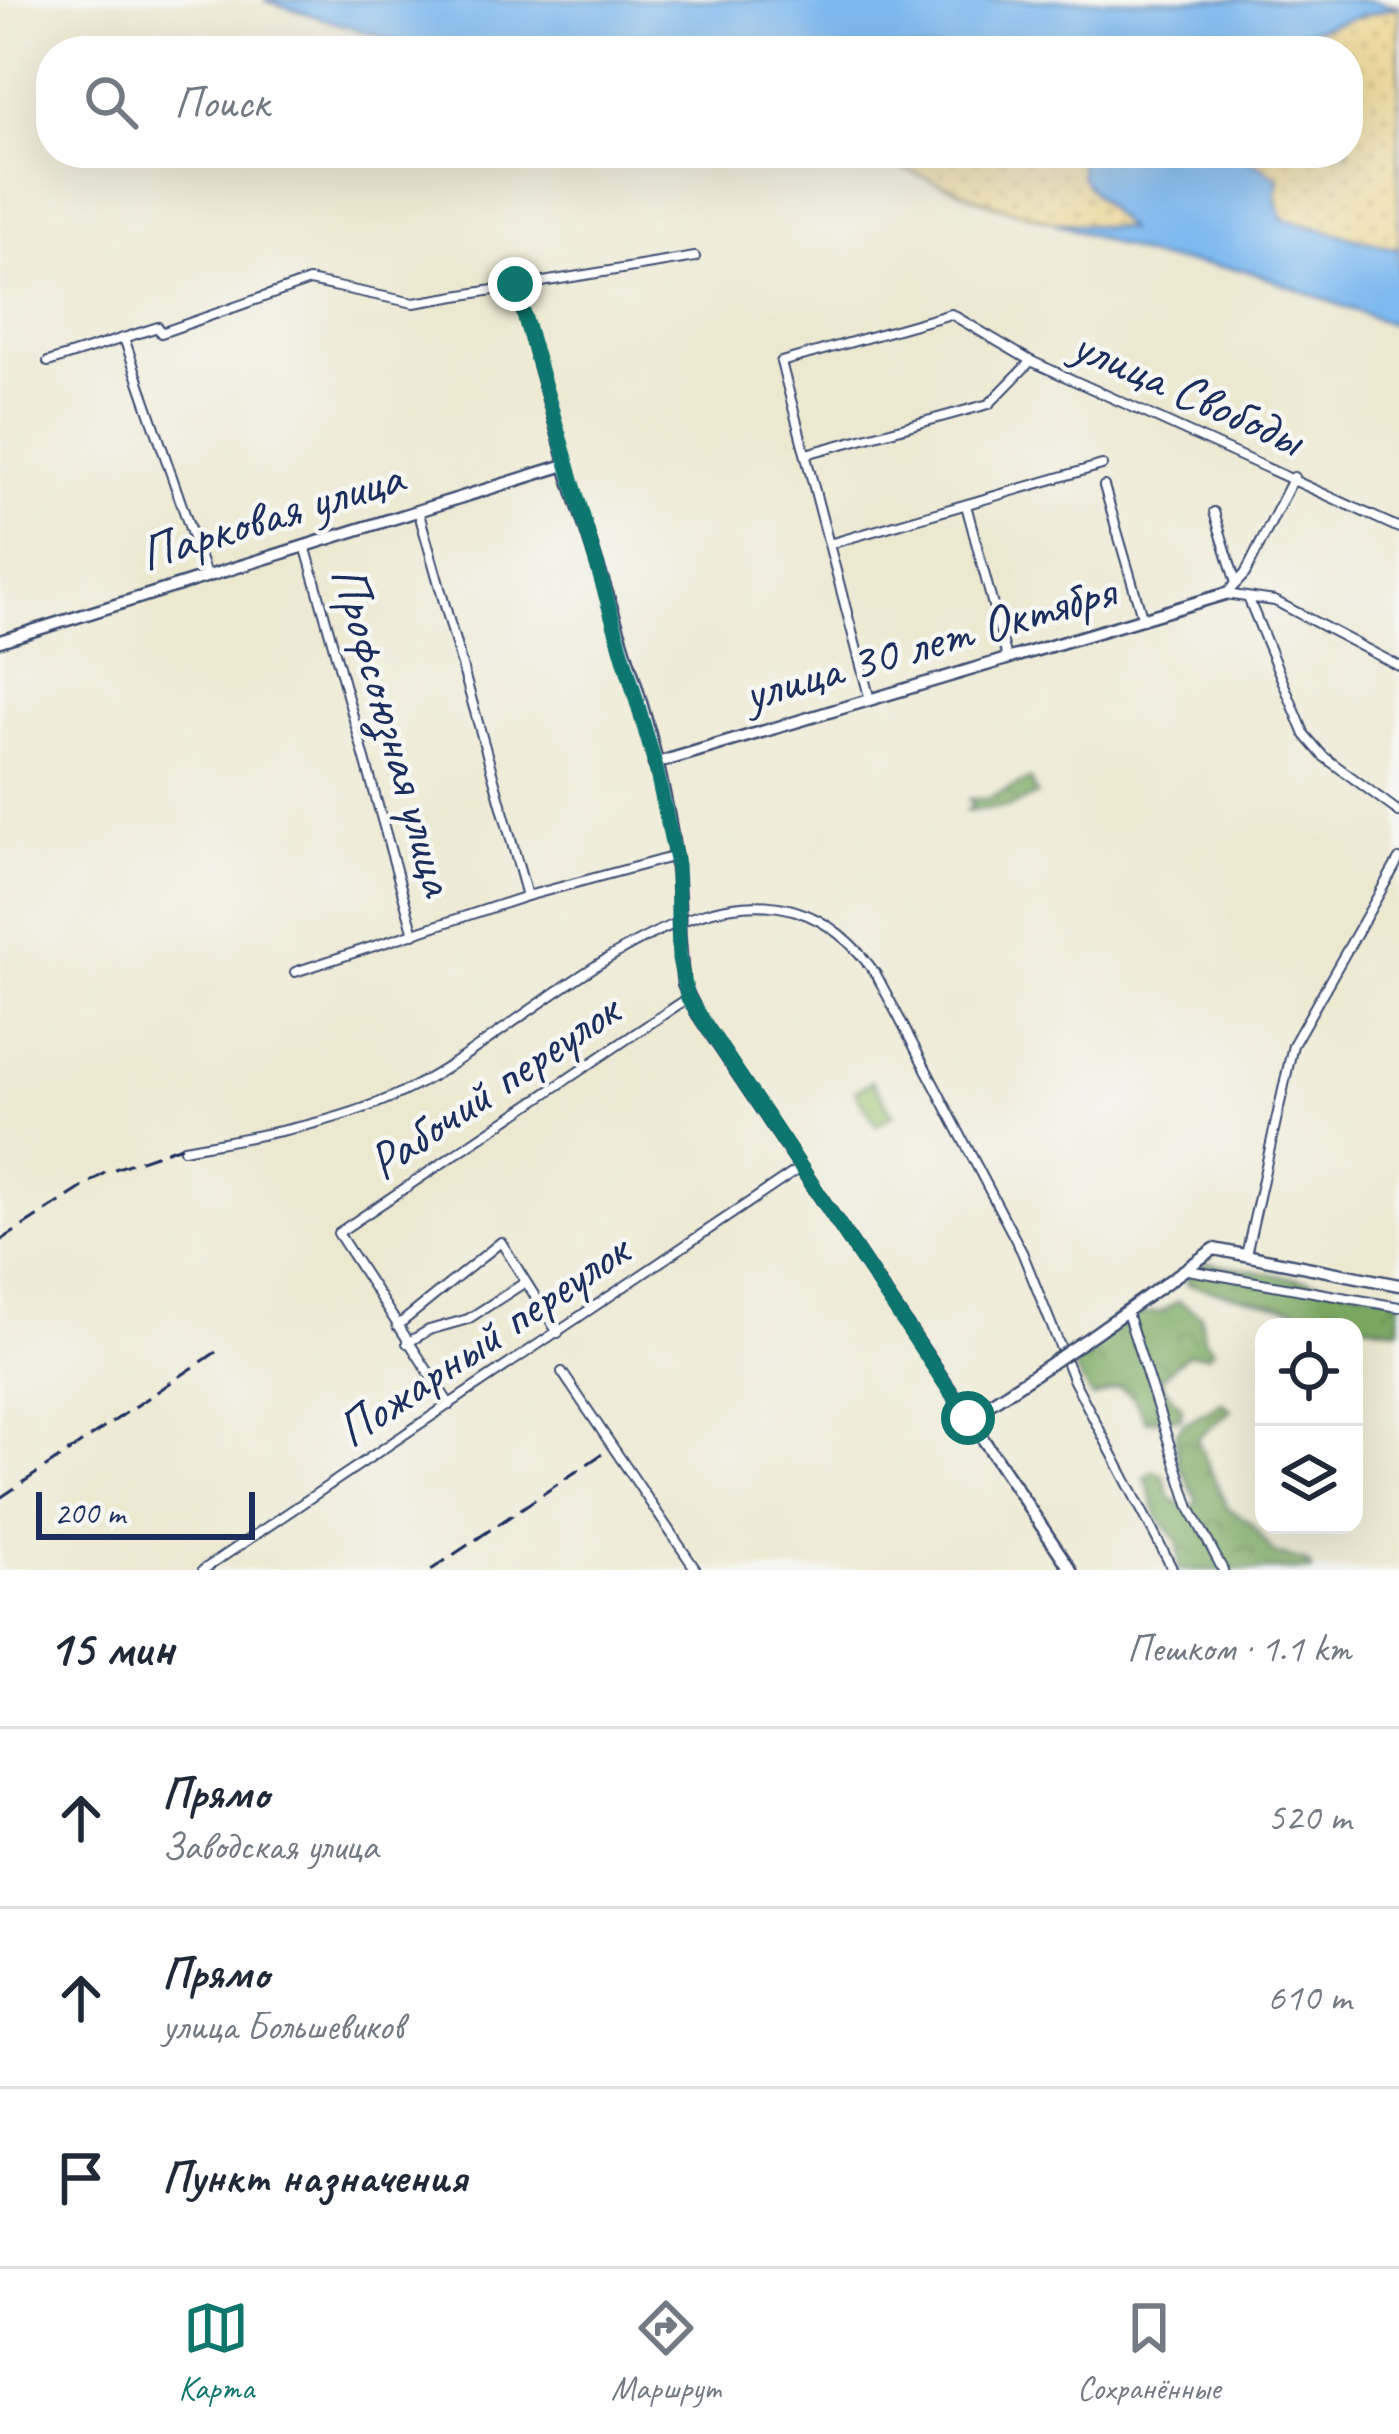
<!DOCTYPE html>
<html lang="ru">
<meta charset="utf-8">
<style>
:root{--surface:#fff;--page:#f2f2f3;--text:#1f2937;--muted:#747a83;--line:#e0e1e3;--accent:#0f766e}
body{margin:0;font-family:Caveat,sans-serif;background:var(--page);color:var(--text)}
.controls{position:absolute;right:36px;bottom:36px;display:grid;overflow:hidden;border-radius:24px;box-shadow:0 12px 48px #0002}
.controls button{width:108px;height:108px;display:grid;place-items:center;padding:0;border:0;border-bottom:3px solid var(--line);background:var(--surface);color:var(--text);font:60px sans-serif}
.scale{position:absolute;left:36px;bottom:30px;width:219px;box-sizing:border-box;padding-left:12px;border:6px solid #1b2f5e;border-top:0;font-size:33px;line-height:42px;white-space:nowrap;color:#1b2f5e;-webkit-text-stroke:9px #f6f6f2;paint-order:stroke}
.stop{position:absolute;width:36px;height:36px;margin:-27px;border:9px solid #0f766e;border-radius:50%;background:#fff}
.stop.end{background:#0f766e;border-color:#fff;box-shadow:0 3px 12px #0008}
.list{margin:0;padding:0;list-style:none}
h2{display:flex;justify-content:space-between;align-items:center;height:156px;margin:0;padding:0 48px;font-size:51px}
h2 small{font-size:39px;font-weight:400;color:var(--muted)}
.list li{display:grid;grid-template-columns:78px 1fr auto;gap:36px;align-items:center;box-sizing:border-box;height:180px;padding:0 48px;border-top:3px solid var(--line)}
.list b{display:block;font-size:45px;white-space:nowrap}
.list p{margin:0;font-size:39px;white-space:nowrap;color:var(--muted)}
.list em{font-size:39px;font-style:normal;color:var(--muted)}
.icon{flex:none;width:66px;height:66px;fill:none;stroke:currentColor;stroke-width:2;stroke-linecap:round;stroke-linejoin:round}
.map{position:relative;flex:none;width:1399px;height:1570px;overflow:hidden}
.search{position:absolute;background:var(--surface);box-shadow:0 12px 48px #0002;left:36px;right:36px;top:36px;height:132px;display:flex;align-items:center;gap:30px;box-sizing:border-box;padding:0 42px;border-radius:48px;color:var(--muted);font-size:45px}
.sheet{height:696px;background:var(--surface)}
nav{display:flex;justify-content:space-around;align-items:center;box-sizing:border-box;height:168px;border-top:3px solid var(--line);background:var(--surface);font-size:33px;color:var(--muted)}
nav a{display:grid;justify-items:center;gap:6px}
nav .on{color:var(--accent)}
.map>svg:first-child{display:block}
.forest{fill:url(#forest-crowns);stroke:#4c6c60;stroke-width:3}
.sand{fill:url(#sand-dots);stroke:#84847e;stroke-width:3}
.pitch{fill:#9cc571;stroke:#5c7a68;stroke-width:3}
.water{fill:#7eb9ef;stroke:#4c74a6;stroke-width:3}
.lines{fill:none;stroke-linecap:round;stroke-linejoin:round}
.street-casing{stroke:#3a4b6f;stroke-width:12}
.secondary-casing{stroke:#3a4b6f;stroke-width:15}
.street{stroke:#fff;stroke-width:8}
.secondary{stroke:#fff;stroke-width:10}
.rail{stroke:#1b2f5e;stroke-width:3;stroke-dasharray:18 9;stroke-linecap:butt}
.secondary-bridge-casing{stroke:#3a4b6f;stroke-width:15;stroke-linecap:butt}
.secondary-bridge{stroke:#fff;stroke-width:10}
.route{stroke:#0f766e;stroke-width:15}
.labels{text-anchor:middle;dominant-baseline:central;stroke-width:9;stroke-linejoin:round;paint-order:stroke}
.street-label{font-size:51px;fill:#1b2f5e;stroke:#f6f6f2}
</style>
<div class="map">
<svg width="1399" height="1570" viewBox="0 0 1399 1570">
<defs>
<pattern id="forest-crowns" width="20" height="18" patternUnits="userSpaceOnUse" patternTransform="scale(3)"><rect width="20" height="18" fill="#7daa63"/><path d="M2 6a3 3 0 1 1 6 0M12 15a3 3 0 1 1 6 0" fill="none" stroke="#668b55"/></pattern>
<pattern id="sand-dots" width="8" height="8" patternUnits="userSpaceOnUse" patternTransform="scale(3)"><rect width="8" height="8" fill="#eeda9e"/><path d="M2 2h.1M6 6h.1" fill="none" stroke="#ccbb8a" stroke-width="1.8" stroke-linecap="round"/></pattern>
</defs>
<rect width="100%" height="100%" fill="#f6f6f2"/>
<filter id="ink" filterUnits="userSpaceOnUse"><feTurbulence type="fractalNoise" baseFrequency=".00833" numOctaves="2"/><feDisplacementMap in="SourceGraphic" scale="24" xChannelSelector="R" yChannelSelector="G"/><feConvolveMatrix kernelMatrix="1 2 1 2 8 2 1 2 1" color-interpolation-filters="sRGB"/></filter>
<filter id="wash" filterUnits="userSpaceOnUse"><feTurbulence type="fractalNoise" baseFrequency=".004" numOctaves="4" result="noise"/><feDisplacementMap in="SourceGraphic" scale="48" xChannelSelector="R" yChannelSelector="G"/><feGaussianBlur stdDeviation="2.7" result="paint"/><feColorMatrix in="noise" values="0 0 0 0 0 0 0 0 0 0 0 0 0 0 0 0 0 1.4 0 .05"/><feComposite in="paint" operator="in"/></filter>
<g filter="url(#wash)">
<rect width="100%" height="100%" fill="#ede9d1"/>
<g class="forest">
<polygon points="1030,779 1037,795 1010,807 965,811 972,807 969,799 987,799"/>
<polygon points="1207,1263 1399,1296 1399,1329 1362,1324 1343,1314 1334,1318 1186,1284 1187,1277"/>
<polygon points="1178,1301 1201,1315 1204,1339 1214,1349 1208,1355 1188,1354 1162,1377 1162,1385 1182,1407 1181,1418 1146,1421 1133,1397 1119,1387 1092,1398 1075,1370 1077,1356 1132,1314 1161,1312"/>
<polygon points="1222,1402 1232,1410 1197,1439 1227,1507 1251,1523 1274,1553 1307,1562 1312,1570 1179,1570 1178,1541 1158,1518 1145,1477 1154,1471 1163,1475 1170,1498 1192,1508 1197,1500 1178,1463 1175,1435 1183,1424"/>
</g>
<g class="sand">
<polygon points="1399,6 1399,250 1283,219 1275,196 1279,179 1257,163 1225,153 1348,153 1348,51 1235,51"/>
<path d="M865,153H1079C1082,185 1102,208 1128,224L1127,229L1053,222L992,204Z"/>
</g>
<polygon class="pitch" points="872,1081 893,1114 877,1125 855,1091"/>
<g class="water">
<polygon points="264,0 1367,0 1399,6 1235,51 427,51"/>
<path d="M1079,153C1139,153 1236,135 1279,180L1275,196L1283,219L1399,250V327L1246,270L1154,258L1053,222L1127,229L1090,190L1081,176Z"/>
</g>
</g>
<g filter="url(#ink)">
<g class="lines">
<defs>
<g id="street">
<polyline points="515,284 565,465"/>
<polyline points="124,338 206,575"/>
<polyline points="48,362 158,327 161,333 309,281 414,303 695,257"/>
<polyline points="806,454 989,404 1031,361"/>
<polyline points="1104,486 1143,620"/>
<polyline points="966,505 1007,658"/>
<polyline points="418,510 527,896"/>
<polyline points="1214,512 1236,583"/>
<polyline points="829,544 1102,465"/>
<polyline points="305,545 414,934"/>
<polyline points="1225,594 1275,601 1399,666"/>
<polyline points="1226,594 1245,574 1294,477"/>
<polyline points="1249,600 1305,735 1323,756 1399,812"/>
<polyline points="870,700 781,362 951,314 1031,361 1399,528"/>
<polyline points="295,972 527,896 676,856"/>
<path d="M184,1149C262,1135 341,1124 413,1087C541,1022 750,790 877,976L1022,1252L1074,1381L1173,1570"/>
<polyline points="1246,1255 1293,1045 1399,859"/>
<polyline points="1188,1270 1399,1307"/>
<polyline points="1127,1313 1190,1508 1223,1570"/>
<polyline points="397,1326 501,1242 558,1333"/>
<polyline points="407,1343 429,1330 468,1319 524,1283"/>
<polyline points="562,1372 696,1570"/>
<polyline points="450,1405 338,1233 688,998"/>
<polyline points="203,1570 800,1168"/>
</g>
<g id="secondary">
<path d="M0,641L565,465C605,594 677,777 679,910"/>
<polyline points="654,764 1225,594"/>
<polyline points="679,932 683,984 697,1013 1071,1570"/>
<polyline points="1084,1341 1214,1249 1399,1285"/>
<polyline points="968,1418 1044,1368"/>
</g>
</defs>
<use href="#street" class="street-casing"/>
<use href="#secondary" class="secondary-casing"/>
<use href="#street" class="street"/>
<use href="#secondary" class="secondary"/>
<g class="rail">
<polyline points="0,1241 106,1172 181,1146"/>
<polyline points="0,1498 216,1352"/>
<polyline points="431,1570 602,1454"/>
</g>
<defs>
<g id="secondary-bridge">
<polyline points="679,932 679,910"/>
<polyline points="1044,1368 1084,1341"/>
</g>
</defs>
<use href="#secondary-bridge" class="secondary-bridge-casing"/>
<use href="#secondary-bridge" class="secondary-bridge"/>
</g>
</g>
<g class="lines" filter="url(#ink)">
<polyline class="route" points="515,284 655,764 677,865 679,959 688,998 968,1418"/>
</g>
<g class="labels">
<g class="street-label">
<text transform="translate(1188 391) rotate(24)">улица Свободы</text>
<text transform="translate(271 515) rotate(-17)">Парковая улица</text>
<text transform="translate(929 642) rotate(-16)">улица 30 лет Октября</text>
<text transform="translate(394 730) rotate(74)">Профсоюзная улица</text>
<text transform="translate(493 1086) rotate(-34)">Рабочий переулок</text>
<text transform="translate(482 1340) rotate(-34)">Пожарный переулок</text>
</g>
</g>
</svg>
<div class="controls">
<button><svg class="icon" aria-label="locate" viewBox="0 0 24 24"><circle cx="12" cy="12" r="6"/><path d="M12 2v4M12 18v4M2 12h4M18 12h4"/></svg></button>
<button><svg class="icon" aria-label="layers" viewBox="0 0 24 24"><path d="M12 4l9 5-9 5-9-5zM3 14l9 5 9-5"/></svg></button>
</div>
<div class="scale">200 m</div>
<div class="stop" style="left:968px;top:1418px"></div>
<div class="stop end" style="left:515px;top:284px"></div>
<div class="search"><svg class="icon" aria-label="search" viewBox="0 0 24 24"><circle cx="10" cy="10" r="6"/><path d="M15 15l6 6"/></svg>Поиск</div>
</div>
<section class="sheet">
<h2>15 мин<small>Пешком · 1.1 km</small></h2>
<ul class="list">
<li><svg class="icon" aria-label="ahead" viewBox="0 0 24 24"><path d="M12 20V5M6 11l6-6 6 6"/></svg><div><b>Прямо</b><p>Заводская улица</p></div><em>520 m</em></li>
<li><svg class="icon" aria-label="ahead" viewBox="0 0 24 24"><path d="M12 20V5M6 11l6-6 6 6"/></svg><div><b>Прямо</b><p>улица Большевиков</p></div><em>610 m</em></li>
<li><svg class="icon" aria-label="arrive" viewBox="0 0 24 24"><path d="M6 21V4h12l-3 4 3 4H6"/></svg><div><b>Пункт назначения</b></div></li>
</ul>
</section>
<nav>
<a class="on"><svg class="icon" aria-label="map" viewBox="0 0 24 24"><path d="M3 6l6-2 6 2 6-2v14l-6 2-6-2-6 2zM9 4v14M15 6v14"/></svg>Карта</a>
<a><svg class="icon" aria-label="directions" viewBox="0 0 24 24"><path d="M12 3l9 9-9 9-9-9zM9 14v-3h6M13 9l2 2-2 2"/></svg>Маршрут</a>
<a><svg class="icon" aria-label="saved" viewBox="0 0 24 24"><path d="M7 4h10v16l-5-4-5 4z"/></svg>Сохранённые</a>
</nav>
